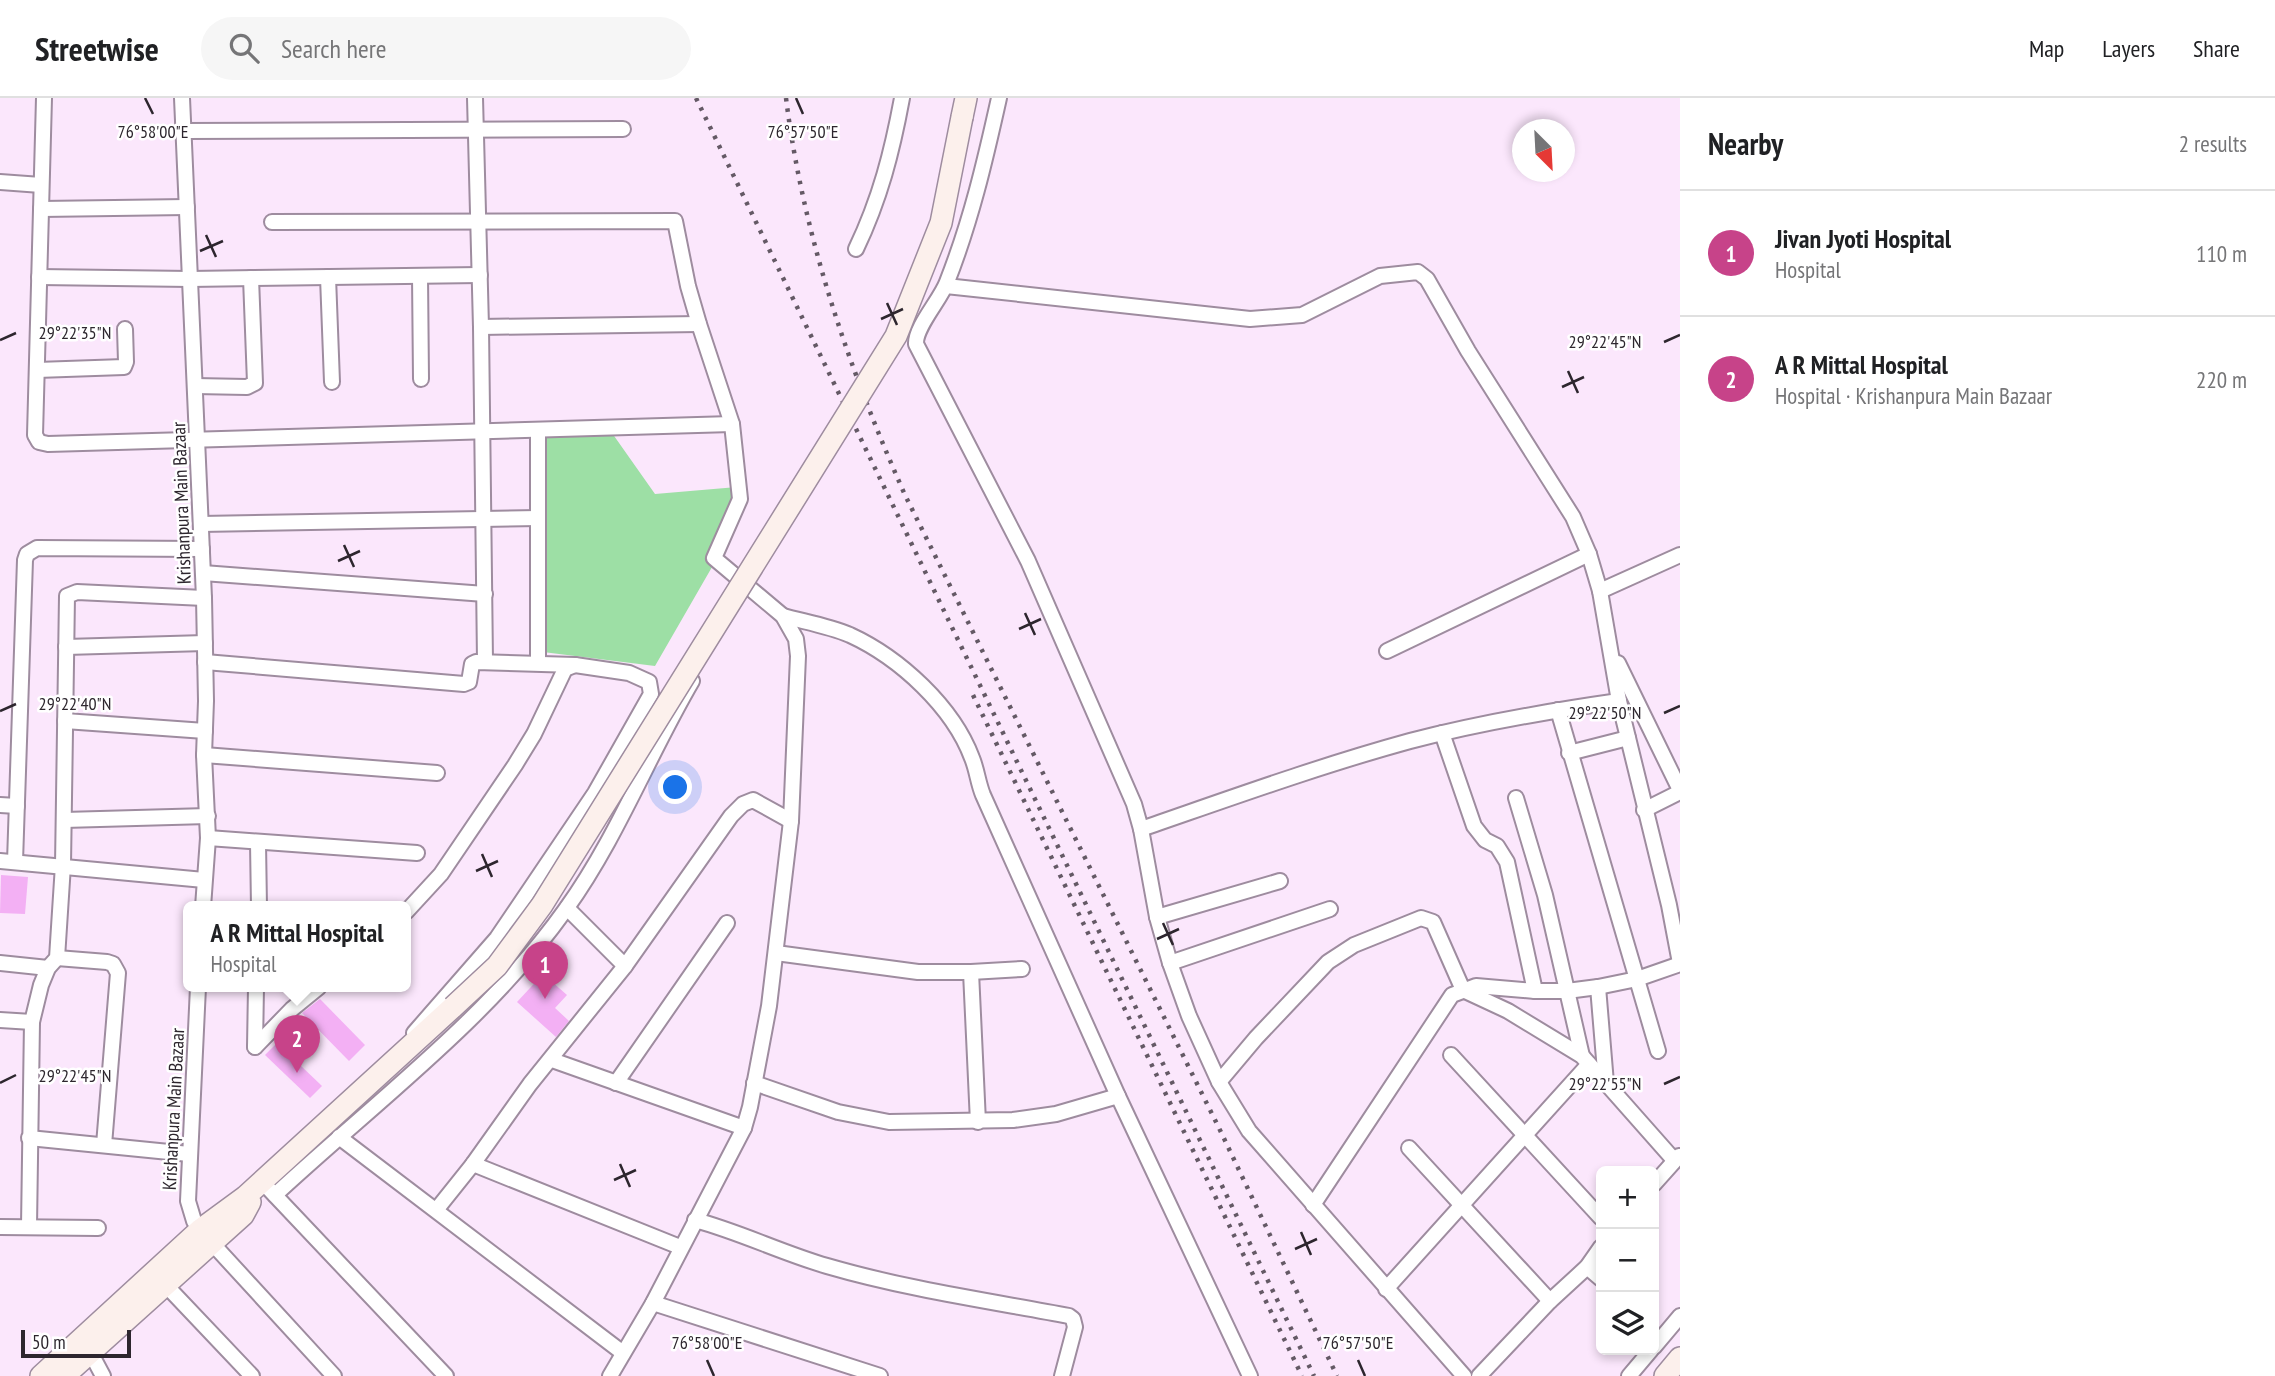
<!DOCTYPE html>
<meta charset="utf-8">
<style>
:root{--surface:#fff;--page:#f6f6f6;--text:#202124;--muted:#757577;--line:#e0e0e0;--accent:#c74389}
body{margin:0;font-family:"PT Sans Narrow",sans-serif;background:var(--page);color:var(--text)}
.controls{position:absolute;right:21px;bottom:21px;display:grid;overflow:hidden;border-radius:10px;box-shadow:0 4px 10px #0003}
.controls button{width:63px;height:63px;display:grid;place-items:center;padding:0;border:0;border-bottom:2px solid var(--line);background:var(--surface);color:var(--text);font:35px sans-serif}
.compass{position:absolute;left:1512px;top:21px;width:63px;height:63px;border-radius:50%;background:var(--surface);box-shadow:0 4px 10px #0003;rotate:156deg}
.scale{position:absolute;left:21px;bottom:18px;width:110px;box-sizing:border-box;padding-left:7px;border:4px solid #2d262e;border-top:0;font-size:19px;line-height:24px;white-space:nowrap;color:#2d262e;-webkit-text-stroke:5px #fff;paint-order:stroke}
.you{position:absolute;left:676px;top:690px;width:24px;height:24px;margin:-18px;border:5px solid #fff;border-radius:50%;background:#1a73e8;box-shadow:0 0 0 10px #1a73e833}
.badge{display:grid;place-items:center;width:46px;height:46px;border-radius:50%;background:var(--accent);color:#fff;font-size:23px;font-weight:700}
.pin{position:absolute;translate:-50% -58px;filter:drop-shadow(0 2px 4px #0008)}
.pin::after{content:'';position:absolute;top:37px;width:24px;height:21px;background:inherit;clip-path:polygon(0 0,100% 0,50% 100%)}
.popup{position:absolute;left:183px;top:803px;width:228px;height:91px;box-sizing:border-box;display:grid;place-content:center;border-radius:10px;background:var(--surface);filter:drop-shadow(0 2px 5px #0005);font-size:23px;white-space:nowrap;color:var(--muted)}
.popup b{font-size:26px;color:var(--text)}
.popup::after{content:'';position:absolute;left:50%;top:100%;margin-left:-14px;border:14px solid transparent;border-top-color:var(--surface)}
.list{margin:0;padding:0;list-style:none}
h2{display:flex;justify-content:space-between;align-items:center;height:91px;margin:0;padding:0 28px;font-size:30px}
h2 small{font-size:23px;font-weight:400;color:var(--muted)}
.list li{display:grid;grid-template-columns:46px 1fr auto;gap:21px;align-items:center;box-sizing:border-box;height:126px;padding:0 28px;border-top:2px solid var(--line)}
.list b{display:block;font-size:26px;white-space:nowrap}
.list p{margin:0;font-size:23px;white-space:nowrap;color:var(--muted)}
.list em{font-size:23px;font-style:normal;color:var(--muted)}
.icon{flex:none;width:38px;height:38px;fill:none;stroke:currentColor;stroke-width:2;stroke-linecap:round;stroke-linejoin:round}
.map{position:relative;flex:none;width:1680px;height:1278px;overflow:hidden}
header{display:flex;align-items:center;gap:42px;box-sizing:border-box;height:98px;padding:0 35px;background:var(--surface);border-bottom:2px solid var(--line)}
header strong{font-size:33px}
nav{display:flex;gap:38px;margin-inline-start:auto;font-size:24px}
.search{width:490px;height:63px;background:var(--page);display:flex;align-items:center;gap:18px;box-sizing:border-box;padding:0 24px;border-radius:38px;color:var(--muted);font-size:26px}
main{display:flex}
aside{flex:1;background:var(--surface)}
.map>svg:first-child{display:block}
.green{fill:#9ddfa5}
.building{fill:#f3b0f4}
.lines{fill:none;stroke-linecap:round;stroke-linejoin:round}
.minor-casing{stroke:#9e8c9f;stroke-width:18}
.secondary-casing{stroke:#9e8c9f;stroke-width:24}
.minor{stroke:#fff;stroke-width:14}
.secondary{stroke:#fcf0ec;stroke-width:21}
.rail{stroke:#645965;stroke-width:4.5;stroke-dasharray:3.5 7;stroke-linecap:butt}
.secondary-bridge-casing{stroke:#9e8c9f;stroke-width:24;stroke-linecap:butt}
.secondary-bridge{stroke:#fcf0ec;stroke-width:21}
.ticks{fill:none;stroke:#2d262e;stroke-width:2.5}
.labels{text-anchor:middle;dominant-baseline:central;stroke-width:5;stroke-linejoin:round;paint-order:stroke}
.street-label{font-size:19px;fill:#2d262e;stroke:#fff}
.ticks-label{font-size:18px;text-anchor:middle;fill:#2d262e;stroke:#fff;stroke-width:5;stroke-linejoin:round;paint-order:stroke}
</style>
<header>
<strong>Streetwise</strong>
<div class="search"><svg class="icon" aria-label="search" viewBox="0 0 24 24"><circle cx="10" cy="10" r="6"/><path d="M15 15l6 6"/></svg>Search here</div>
<nav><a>Map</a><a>Layers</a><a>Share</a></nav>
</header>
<main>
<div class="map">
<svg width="1680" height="1278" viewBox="0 0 1680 1278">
<rect width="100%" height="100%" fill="#fbe7fc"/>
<polygon class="green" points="612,335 655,396 737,389 742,417 655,568 543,554 547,336"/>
<g class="building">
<polygon points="1,777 28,779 25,816 0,815"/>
<polygon points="543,876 567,897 555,910 569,923 556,939 517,904"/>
<polygon points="320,901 365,947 349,963 302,915"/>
<polygon points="277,945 322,988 310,1000 265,957"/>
</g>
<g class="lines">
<defs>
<g id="minor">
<polyline points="44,0 35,337 39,344 48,346 732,326"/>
<polyline points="182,0 204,500 206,603 204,657 208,740 203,809"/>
<polyline points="475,0 481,229 485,563"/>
<path d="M999,0C985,63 971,123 947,184C941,201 915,229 916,246L1028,463L1134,706L1141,731L1157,819L1170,865L1189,918L1219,984L1249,1033L1464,1278"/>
<polyline points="184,33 623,31"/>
<polyline points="0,84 41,87"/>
<polyline points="41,111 187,109"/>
<polyline points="272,124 675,123 688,188 699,226 732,326 740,401 714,460 783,518 796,541 798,558 791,723 769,908 750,1009 744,1030 653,1205 610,1278"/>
<path d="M856,151C880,101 892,54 902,0"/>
<polyline points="420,178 421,281"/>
<polyline points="39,179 190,181 480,177"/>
<polyline points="328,179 332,284"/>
<polyline points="946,188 1250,221 1302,217 1380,178 1418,174 1427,181 1468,253 1573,419 1589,456 1600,493 1619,603 1669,807 1680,865"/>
<polyline points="481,229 699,226"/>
<polyline points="37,272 124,269 126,264 125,231"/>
<polyline points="195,288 247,289 255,285 251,180"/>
<polyline points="201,426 538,420"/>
<polyline points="203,475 485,496"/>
<polyline points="1600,493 1680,457"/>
<path d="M783,518C805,524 829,528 850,537C900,560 953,609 972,660C977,672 978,685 983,697L1118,998L1250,1278"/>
<polyline points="66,549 205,545"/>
<polyline points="1387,553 1589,456"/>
<polyline points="205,564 464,586 469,584 472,566 476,564 575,567 629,575 649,584 651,596 595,695 497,840 414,935"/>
<polyline points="538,565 538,333"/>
<polyline points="1618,565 1680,692"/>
<polyline points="1558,612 1658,953"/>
<polyline points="65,623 205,633"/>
<polyline points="1442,635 1474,728 1485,742 1497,748 1507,764 1535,893"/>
<polyline points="1569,655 1628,640"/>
<polyline points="204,657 437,675"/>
<polyline points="1516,700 1545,797 1582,958"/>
<polyline points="0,707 17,708"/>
<polyline points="1644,712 1680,694"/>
<polyline points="64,722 208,718"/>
<path d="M1141,731C1231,700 1319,668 1410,643C1479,625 1549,613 1619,603"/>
<polyline points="208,740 417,755"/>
<polyline points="258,745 259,809"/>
<polyline points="0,763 204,782"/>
<polyline points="15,764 25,462 27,456 37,450 202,451"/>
<polyline points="567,810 625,868"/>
<polyline points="406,814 441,776 515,667 534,636 565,571 575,567"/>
<polyline points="1157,819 1280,783"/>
<polyline points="776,855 918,874 971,874 1022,871"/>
<polyline points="57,860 107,864 113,866 118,875 104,1047"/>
<polyline points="0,865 48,870"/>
<polyline points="1170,865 1330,811"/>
<polyline points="971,874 978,1024"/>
<polyline points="198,889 188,1103 194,1123 200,1132 334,1278"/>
<polyline points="1598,889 1606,985"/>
<polyline points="0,922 32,924"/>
<polyline points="255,949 292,911 319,889"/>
<polyline points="255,949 256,889"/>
<polyline points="1451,957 1601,1120"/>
<polyline points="552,962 744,1030"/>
<polyline points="1219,984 1256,940 1328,864 1354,847 1421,820 1433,824 1463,892 1508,913 1582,958 1674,1062"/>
<polyline points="616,985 727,825"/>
<polyline points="754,985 838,1014 889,1024 1013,1022 1056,1016 1118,998"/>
<polyline points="339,1039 623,1255"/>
<polyline points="29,1040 189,1056"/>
<polyline points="1409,1050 1550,1203"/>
<polyline points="473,1066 680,1149"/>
<polyline points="1654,1086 1679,1058"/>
<polyline points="269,1091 446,1278"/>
<path d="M275,1097C374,1005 487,922 566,811C617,740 648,658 692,583"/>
<polyline points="1313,1107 1452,897 1476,888 1535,893 1567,893 1598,889 1637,881 1680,866"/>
<polyline points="437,1111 473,1066 530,986 625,868 731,718 743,706 753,702 791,723"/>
<path d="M695,1122C740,1134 782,1155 827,1168C906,1191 989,1203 1069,1218L1073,1221L1075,1229L1062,1278"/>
<polyline points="29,1128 32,924 41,887 48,870 57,860 63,767 67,498 77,494 204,500"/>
<polyline points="0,1129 98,1130"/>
<polyline points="1587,1169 1601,1181"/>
<polyline points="159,1180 252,1278"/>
<polyline points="1386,1191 1589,966"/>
<polyline points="653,1205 880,1278"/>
<polyline points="87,1248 103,1278"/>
<polyline points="1654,1249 1680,1218"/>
<polyline points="1479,1278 1550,1203 1587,1169 1601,1149"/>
<polyline points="1629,1278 1651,1252"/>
</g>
<g id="secondary">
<polyline points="962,19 966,0"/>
<polyline points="41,1278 200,1132 245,1099 453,909"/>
<polyline points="64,1278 243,1117 250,1104"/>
<polyline points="1665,1278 1680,1260"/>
</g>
</defs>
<use href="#minor" class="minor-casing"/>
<use href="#secondary" class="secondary-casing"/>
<use href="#minor" class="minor"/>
<use href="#secondary" class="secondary"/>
<g class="rail">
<polyline points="696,0 1314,1278"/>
<path d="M786,0C803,138 849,271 905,397L1219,1030L1337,1278"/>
<polyline points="973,597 1302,1278"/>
</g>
<defs>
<polyline id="secondary-bridge" points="453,909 497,868 542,807 896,238 941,125 962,19"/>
</defs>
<use href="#secondary-bridge" class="secondary-bridge-casing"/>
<use href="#secondary-bridge" class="secondary-bridge"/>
</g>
<path class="ticks" d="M145,0L153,16M796,0L803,16M206,137L216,159M200,153L223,143M887,205L897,227M881,221L903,211M0,242L16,235M1664,244L1680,237M1568,273L1578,295M1562,289L1584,279M344,447L354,469M338,463L360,453M1025,515L1035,537M1019,531L1041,521M0,613L16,606M1664,615L1680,608M482,756L492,779M476,773L498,763M1163,825L1173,847M1157,841L1179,831M0,985L16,977M1664,986L1680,979M620,1066L630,1089M614,1082L636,1072M1301,1134L1311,1157M1295,1151L1317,1141M707,1262L714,1278M1358,1262L1365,1278"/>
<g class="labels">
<g class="street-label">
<text transform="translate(181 405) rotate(-92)">Krishanpura Main Bazaar</text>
<text transform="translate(173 1011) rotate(-87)">Krishanpura Main Bazaar</text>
</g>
</g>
<g class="ticks-label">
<text x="153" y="40">76°58'00"E</text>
<text x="803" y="40">76°57'50"E</text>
<text x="75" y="241">29°22'35"N</text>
<text x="1605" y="250">29°22'45"N</text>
<text x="75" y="612">29°22'40"N</text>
<text x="1605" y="621">29°22'50"N</text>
<text x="75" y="984">29°22'45"N</text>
<text x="1605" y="992">29°22'55"N</text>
<text x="707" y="1251">76°58'00"E</text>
<text x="1358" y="1251">76°57'50"E</text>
</g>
</svg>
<div class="controls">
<button>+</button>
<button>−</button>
<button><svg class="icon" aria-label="layers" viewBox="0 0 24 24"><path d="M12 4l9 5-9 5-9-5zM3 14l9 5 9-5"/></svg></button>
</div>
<svg class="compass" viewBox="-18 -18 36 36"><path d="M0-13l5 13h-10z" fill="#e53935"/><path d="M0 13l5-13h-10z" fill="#757577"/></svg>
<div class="scale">50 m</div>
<div class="you"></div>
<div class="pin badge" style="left:545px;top:901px">1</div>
<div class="pin badge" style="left:297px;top:975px">2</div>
<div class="popup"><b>A R Mittal Hospital</b>Hospital</div>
</div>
<aside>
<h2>Nearby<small>2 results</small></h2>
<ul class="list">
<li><span class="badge">1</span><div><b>Jivan Jyoti Hospital</b><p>Hospital</p></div><em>110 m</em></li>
<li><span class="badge">2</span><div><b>A R Mittal Hospital</b><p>Hospital · Krishanpura Main Bazaar</p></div><em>220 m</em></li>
</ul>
</aside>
</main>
